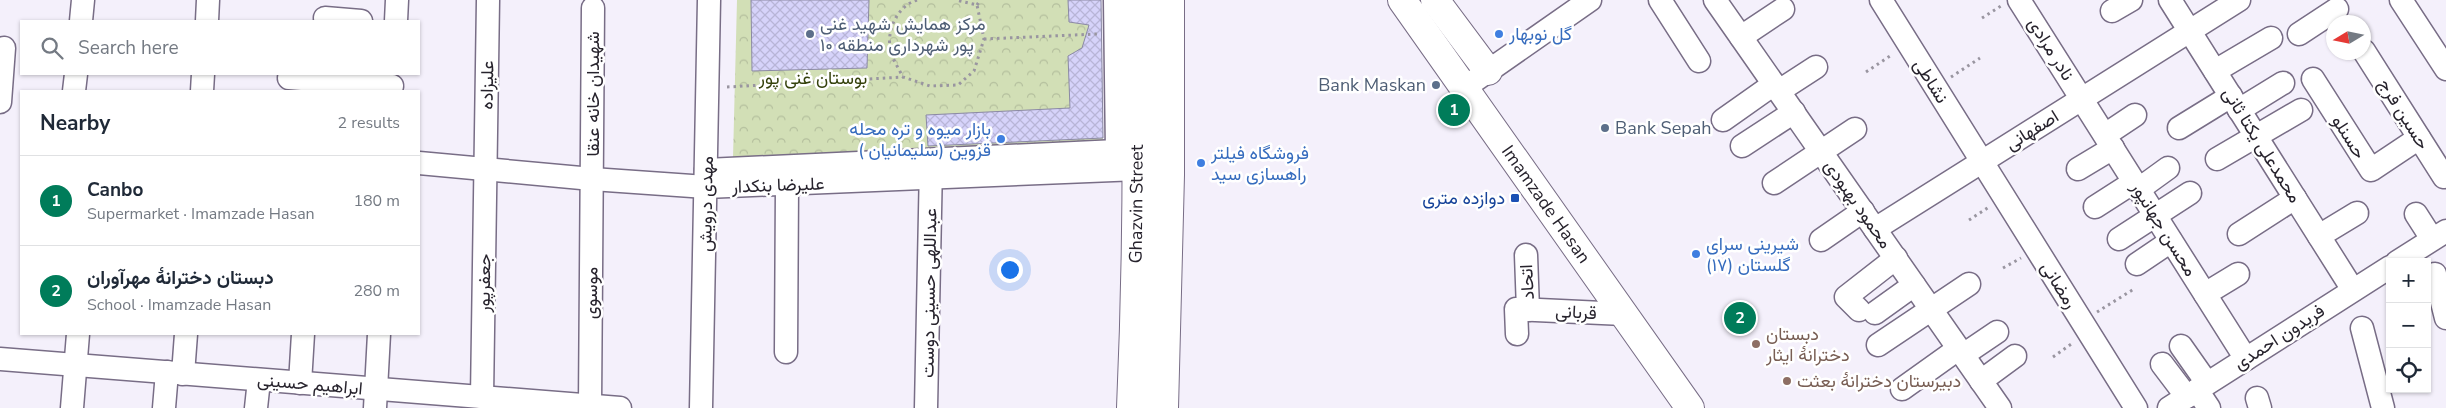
<!DOCTYPE html>
<meta charset="utf-8">
<style>
:root{--surface:#fff;--page:#f6f6f7;--text:#1f2937;--muted:#747a83;--line:#e0e1e3;--accent:#007c5a}
body{margin:0;font-family:"Nunito Sans",Vazirmatn,sans-serif;background:var(--page);color:var(--text)}
.controls{position:absolute;right:15px;bottom:15px;display:grid;overflow:hidden;border-radius:0px;box-shadow:0 1px 4px #0004}
.controls button{width:45px;height:45px;display:grid;place-items:center;padding:0;border:0;border-bottom:1px solid var(--line);background:var(--surface);color:var(--text);font:25px sans-serif}
.compass{position:absolute;left:2326px;top:15px;width:45px;height:45px;border-radius:50%;background:var(--surface);box-shadow:0 1px 4px #0004;rotate:260deg}
.you{position:absolute;left:1009px;top:269px;width:18px;height:18px;margin:-12px;border:4px solid #fff;border-radius:50%;background:#1a73e8;box-shadow:0 0 0 8px #1a73e833}
.badge{display:grid;place-items:center;width:32px;height:32px;border-radius:50%;background:var(--accent);color:#fff;font-size:16px;font-weight:700}
.pin{position:absolute;translate:-50% -50%;border:2px solid #fff;box-shadow:0 1px 5px #0006}
.list{margin:0;padding:0;list-style:none}
h2{display:flex;justify-content:space-between;align-items:center;height:65px;margin:0;padding:0 20px;font-size:21px}
h2 small{font-size:16px;font-weight:400;color:var(--muted)}
.list li{display:grid;grid-template-columns:32px 1fr auto;gap:15px;align-items:center;box-sizing:border-box;height:90px;padding:0 20px;border-top:1px solid var(--line)}
.list b{display:block;font-size:19px;white-space:nowrap}
.list p{margin:0;font-size:16px;white-space:nowrap;color:var(--muted)}
.list em{font-size:16px;font-style:normal;color:var(--muted)}
.icon{flex:none;width:28px;height:28px;fill:none;stroke:currentColor;stroke-width:2;stroke-linecap:round;stroke-linejoin:round}
.map{position:relative;flex:none;width:2446px;height:408px;overflow:hidden}
.search{position:absolute;background:var(--surface);box-shadow:0 1px 4px #0004;left:20px;top:20px;width:400px;height:55px;display:flex;align-items:center;gap:12px;box-sizing:border-box;padding:0 18px;border-radius:0px;color:var(--muted);font-size:19px}
.panel{position:absolute;background:var(--surface);box-shadow:0 1px 4px #0004;left:20px;top:90px;width:400px;height:245px;border-radius:0px}
.map>svg:first-child{display:block}
.park{fill:url(#park-crowns)}
.building{fill:url(#building-cross-hatch);stroke:#8b89a4}
.lines{fill:none;stroke-linecap:round;stroke-linejoin:round}
.minor-casing{stroke:#786d86;stroke-width:25}
.major-casing{stroke:#786d86;stroke-width:30}
.path{stroke:#9995a0;stroke-width:3;stroke-dasharray:2.5 4;stroke-linecap:butt}
.minor{stroke:#fff;stroke-width:22}
.major{stroke:#fff;stroke-width:28}
.service-dot{fill:#5c6f8a;stroke:#fff;stroke-width:2}
.shop-dot{fill:#3f7fe0;stroke:#fff;stroke-width:2}
.transit-dot{fill:#1a4fb4;stroke:#fff;stroke-width:2}
.education-dot{fill:#8d6e63;stroke:#fff;stroke-width:2}
.labels{text-anchor:middle;dominant-baseline:central;stroke-width:5;stroke-linejoin:round;paint-order:stroke}
.service-label{font-size:18px;fill:#4e5e75;stroke:#fff;text-anchor:start}
.shop-label{font-size:18px;fill:#366cbe;stroke:#fff;text-anchor:start}
.street-label{font-size:18px;fill:#27232d;stroke:#fff}
.park-label{font-size:18px;fill:#35420c;stroke:#fff}
.transit-label{font-size:18px;fill:#164399;stroke:#fff;text-anchor:end}
.education-label{font-size:18px;fill:#785e54;stroke:#fff;text-anchor:start}
</style>
<div class="map">
<svg width="2446" height="408" viewBox="0 0 2446 408">
<defs>
<pattern id="park-crowns" width="20" height="18" patternUnits="userSpaceOnUse" patternTransform="scale(1.25)"><rect width="20" height="18" fill="#d2dfb6"/><path d="M2 6a3 3 0 1 1 6 0M12 15a3 3 0 1 1 6 0" fill="none" stroke="#b4bf9d"/></pattern>
<pattern id="building-cross-hatch" width="8" height="8" patternUnits="userSpaceOnUse" patternTransform="scale(1.25)"><rect width="8" height="8" fill="#d6d3fa"/><path d="M0 0l8 8M0 8l8-8" fill="none" stroke="#b8b5d7"/></pattern>
</defs>
<rect width="100%" height="100%" fill="#f4f0fb"/>
<polygon class="park" points="737,0 1101,0 1103,151 733,158"/>
<g class="building">
<polygon points="751,0 869,0 867,68 752,71"/>
<polygon points="1068,0 1101,0 1103,138 928,146 926,115 1070,108 1068,56 1082,48 1089,25 1069,22"/>
</g>
<g class="lines">
<defs>
<g id="minor">
<polyline points="1115,0 1117,153"/>
<polyline points="1660,0 1699,61"/>
<polyline points="1715,0 2000,408"/>
<polyline points="1881,0 2136,408"/>
<polyline points="2019,0 2246,359"/>
<polyline points="2170,0 2353,290"/>
<polyline points="2401,0 2446,69"/>
<polyline points="2112,11 2131,0"/>
<polyline points="325,18 361,21"/>
<polyline points="81,21 83,0"/>
<polyline points="207,21 208,0"/>
<polyline points="396,21 397,0"/>
<polyline points="2299,34 2337,9"/>
<polyline points="1741,37 1783,9"/>
<polyline points="2364,51 2444,177"/>
<polyline points="2215,71 2271,38"/>
<polyline points="289,78 392,86"/>
<polyline points="2313,79 2371,170 2419,138"/>
<polyline points="1474,81 1590,0"/>
<polyline points="74,91 76,74"/>
<polyline points="202,91 203,74"/>
<polyline points="1779,91 1816,67"/>
<polyline points="0,102 4,48"/>
<polyline points="2239,110 2283,83"/>
<polyline points="1723,120 1774,84"/>
<polyline points="2179,128 2231,96"/>
<polyline points="2105,135 2135,115"/>
<polyline points="1742,146 1794,112"/>
<polyline points="2217,159 2301,110"/>
<polyline points="419,163 592,179 706,187 1138,169"/>
<polyline points="2078,169 2113,148"/>
<polyline points="706,170 1138,150"/>
<polyline points="1774,183 1855,129"/>
<polyline points="2139,189 2168,168"/>
<polyline points="2095,207 2134,182"/>
<polyline points="2416,214 2432,239"/>
<polyline points="1875,229 2239,0"/>
<polyline points="2239,234 2295,198"/>
<polyline points="2319,236 2357,213"/>
<polyline points="2119,239 2190,193"/>
<polyline points="1821,240 1863,211"/>
<polyline points="1526,255 1528,310"/>
<polyline points="2397,262 2446,231"/>
<polyline points="2137,264 2171,241"/>
<polyline points="2435,274 2446,318"/>
<polyline points="2205,294 2238,274"/>
<polyline points="1859,310 1846,297 1896,258"/>
<polyline points="1875,313 1914,285"/>
<polyline points="2362,328 2383,408"/>
<polyline points="1517,334 1516,309 1624,314"/>
<polyline points="1878,345 1969,284"/>
<polyline points="2181,346 2207,383"/>
<polyline points="786,352 787,185"/>
<polyline points="1963,355 1997,332"/>
<polyline points="0,359 620,408"/>
<polyline points="2162,364 2187,397"/>
<polyline points="183,374 186,334"/>
<polyline points="1981,381 2015,356"/>
<polyline points="300,383 303,334"/>
<polyline points="1902,389 1958,349"/>
<polyline points="2197,390 2209,408"/>
<polyline points="482,397 488,0"/>
<polyline points="2257,398 2260,408"/>
<polyline points="590,406 593,8"/>
<polyline points="72,408 78,334"/>
<polyline points="164,408 167,372"/>
<polyline points="256,408 259,380"/>
<polyline points="375,408 379,334"/>
<polyline points="701,408 709,0"/>
<polyline points="926,408 931,164"/>
<polyline points="1147,408 1155,159 1154,0"/>
<polyline points="2169,408 2390,267"/>
</g>
<g id="major">
<path id="s1" d="M1402,0L1690,408"/>
<polyline points="1435,0 1488,71"/>
<path id="s2" d="M1131,408C1137,272 1138,136 1135,0"/>
<polyline points="1164,408 1170,175 1170,0"/>
</g>
</defs>
<use href="#minor" class="minor-casing"/>
<use href="#major" class="major-casing"/>
<g class="path">
<path d="M917,0C898,6 887,28 890,48C891,57 899,69 903,77L930,86L958,85L974,71L984,39L977,5L956,0"/>
<polyline points="977,5 980,0"/>
<polyline points="1982,18 2001,6"/>
<polyline points="984,39 1097,34"/>
<polyline points="1866,72 1893,54"/>
<polyline points="1951,77 1980,58"/>
<polyline points="727,87 903,77"/>
<polyline points="1969,220 1989,207"/>
<polyline points="2003,268 2021,258"/>
<polyline points="2097,312 2134,289"/>
<polyline points="2053,357 2074,342"/>
</g>
<use href="#minor" class="minor"/>
<use href="#major" class="major"/>
</g>
<g class="service-dot">
<circle cx="810" cy="34" r="5"/>
<circle cx="1436" cy="85" r="5"/>
<circle cx="1605" cy="128" r="5"/>
</g>
<g class="shop-dot">
<circle cx="1499" cy="34" r="5"/>
<circle cx="1001" cy="139" r="5"/>
<circle cx="1201" cy="163" r="5"/>
<circle cx="1696" cy="254" r="5"/>
</g>
<rect class="transit-dot" x="1510" y="193" width="10" height="10" rx="2.5"/>
<g class="education-dot">
<circle cx="1756" cy="344" r="5"/>
<circle cx="1787" cy="381" r="5"/>
</g>
<g class="labels">
<g class="service-label">
<text x="820" y="24">مرکز همایش شهید غنی<tspan x="820" dy="21">پور شهرداری منطقه ۱۰</tspan></text>
<text x="1426" y="85" text-anchor="end">Bank Maskan</text>
<text x="1615" y="128">Bank Sepah</text>
</g>
<g class="shop-label">
<text x="1509" y="34">گل نوبهار</text>
<text x="991" y="129" text-anchor="end">بازار میوه و تره محله<tspan x="991" dy="21">قزوین (سلیمانیان )</tspan></text>
<text x="1211" y="153">فروشگاه فیلتر<tspan x="1211" dy="21">راهسازی سید</tspan></text>
<text x="1706" y="244">شیرینی سرای<tspan x="1706" dy="21">گلستان (۱۷)</tspan></text>
</g>
<g class="street-label">
<text transform="translate(2051 49) rotate(58)">نادر مرادی</text>
<text transform="translate(1931 81) rotate(58)">نشاطی</text>
<text transform="translate(487 85) rotate(-89)">علیزاده</text>
<text transform="translate(593 94) rotate(-90)">شهیدان خانه‌ عنقا</text>
<text transform="translate(2404 114) rotate(58)">حسین فرج</text>
<text transform="translate(2032 130) rotate(-32)">اصفهانی</text>
<text transform="translate(2349 137) rotate(58)">حسنلو</text>
<text transform="translate(2262 145) rotate(58)">محمدعلی یکتا ثانی</text>
<text transform="translate(778 185) rotate(-2)">علیرضا بنکدار</text>
<text transform="translate(706 204) rotate(-89)">مهدی درویش</text>
<text stroke="none"><textPath href="#s2" startOffset="204">Ghazvin Street</textPath></text>
<text stroke="none"><textPath href="#s1" startOffset="250">Imamzade Hasan</textPath></text>
<text transform="translate(1858 204) rotate(55)">محمود بهبودی</text>
<text transform="translate(2164 229) rotate(58)">محسن جهانپور</text>
<text transform="translate(1527 282) rotate(-93)">اتحاد</text>
<text transform="translate(484 283) rotate(-89)">جعفرپور</text>
<text transform="translate(2059 285) rotate(58)">رمضانی</text>
<text transform="translate(591 293) rotate(-89)">موسوی</text>
<text transform="translate(929 293) rotate(-89)">عبداللهی حسینی دوست</text>
<text transform="translate(1576 312) rotate(3)">قربانی</text>
<text transform="translate(2279 337) rotate(-33)">فریدون احمدی</text>
<text transform="translate(310 384) rotate(5)">ابراهیم حسینی</text>
</g>
<g class="park-label">
<text x="813" y="78">بوستان غنی پور</text>
</g>
<g class="transit-label">
<text x="1505" y="198">دوازده متری</text>
</g>
<g class="education-label">
<text x="1766" y="334">دبستان<tspan x="1766" dy="21">دخترانهٔ ایثار</tspan></text>
<text x="1797" y="381">دبیرستان دخترانهٔ بعثت</text>
</g>
</g>
</svg>
<div class="controls">
<button>+</button>
<button>−</button>
<button><svg class="icon" aria-label="locate" viewBox="0 0 24 24"><circle cx="12" cy="12" r="6"/><path d="M12 2v4M12 18v4M2 12h4M18 12h4"/></svg></button>
</div>
<svg class="compass" viewBox="-18 -18 36 36"><path d="M0-13l5 13h-10z" fill="#e53935"/><path d="M0 13l5-13h-10z" fill="#747a83"/></svg>
<div class="you"></div>
<div class="pin badge" style="left:1454px;top:110px">1</div>
<div class="pin badge" style="left:1740px;top:318px">2</div>
<div class="search"><svg class="icon" aria-label="search" viewBox="0 0 24 24"><circle cx="10" cy="10" r="6"/><path d="M15 15l6 6"/></svg>Search here</div>
<section class="panel">
<h2>Nearby<small>2 results</small></h2>
<ul class="list">
<li><span class="badge">1</span><div><b>Canbo</b><p>Supermarket · Imamzade Hasan</p></div><em>180 m</em></li>
<li><span class="badge">2</span><div><b>دبستان دخترانهٔ مهرآوران</b><p>School · Imamzade Hasan</p></div><em>280 m</em></li>
</ul>
</section>
</div>
